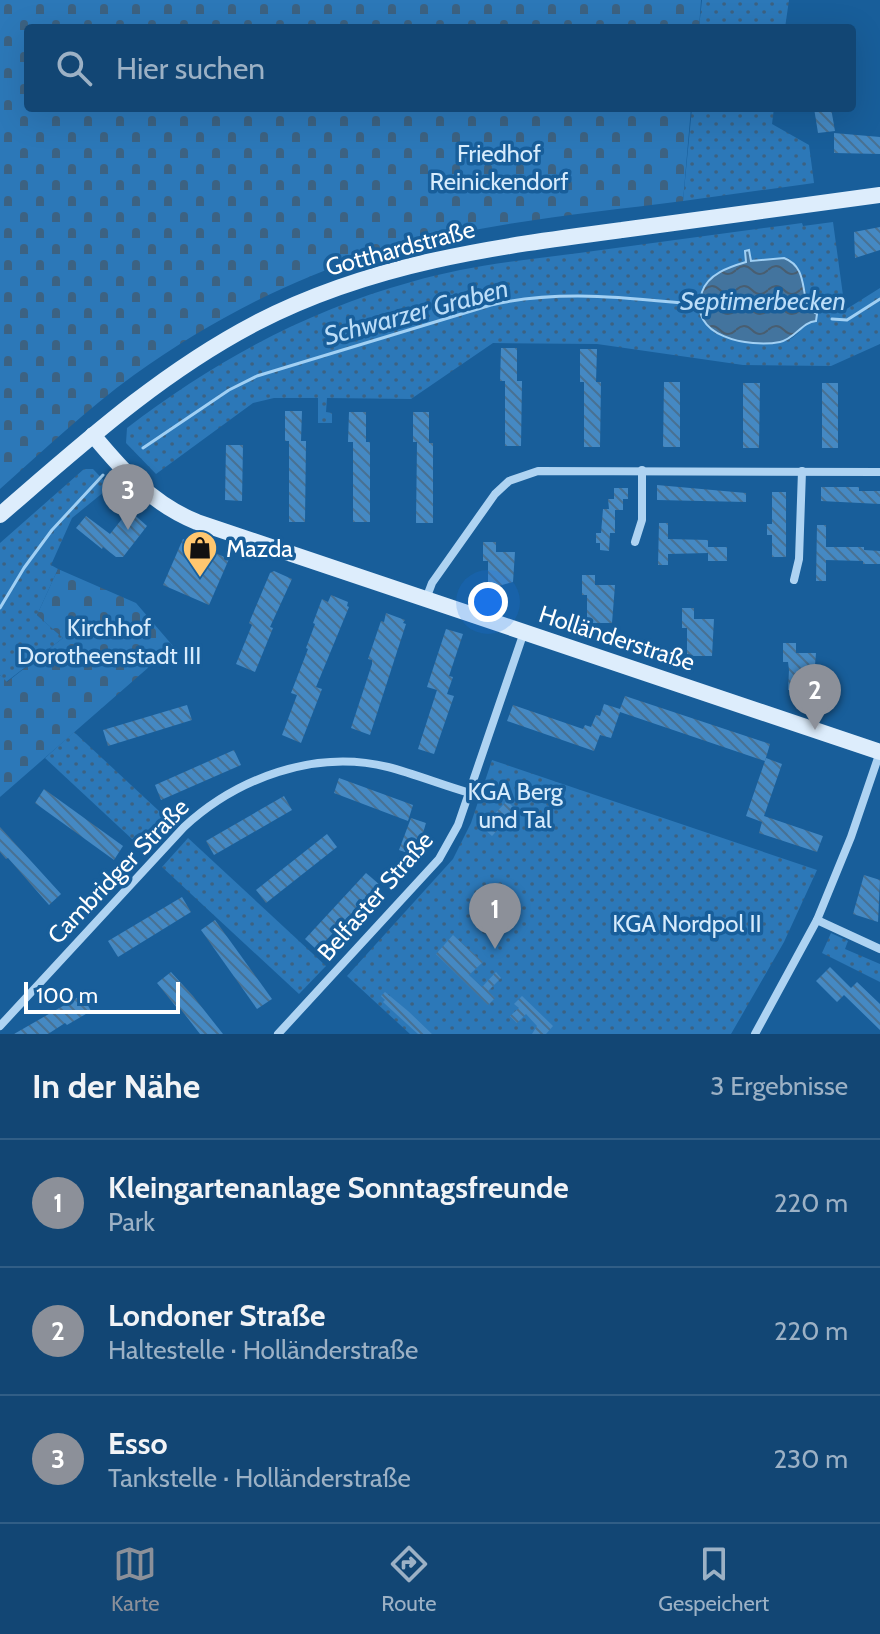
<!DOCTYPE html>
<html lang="de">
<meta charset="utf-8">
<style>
:root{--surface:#124674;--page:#1f507c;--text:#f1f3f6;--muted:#9cb1c5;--line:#315e86;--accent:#8c9099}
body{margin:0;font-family:Cabin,sans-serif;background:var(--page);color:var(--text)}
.scale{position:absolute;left:24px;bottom:20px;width:156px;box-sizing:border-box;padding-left:8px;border:4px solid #fff;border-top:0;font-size:22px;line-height:28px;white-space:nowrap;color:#fff;-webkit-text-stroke:6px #185e9a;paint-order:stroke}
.you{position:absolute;left:488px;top:602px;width:28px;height:28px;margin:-20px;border:6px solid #fff;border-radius:50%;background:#1a73e8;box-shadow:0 0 0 12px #1a73e833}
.badge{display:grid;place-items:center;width:52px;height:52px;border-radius:50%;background:var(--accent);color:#fff;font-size:26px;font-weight:700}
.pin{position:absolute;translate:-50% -66px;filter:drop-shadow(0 2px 4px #0008)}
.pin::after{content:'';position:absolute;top:42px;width:28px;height:24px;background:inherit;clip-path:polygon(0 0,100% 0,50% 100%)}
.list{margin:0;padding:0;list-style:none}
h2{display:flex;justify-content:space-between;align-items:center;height:104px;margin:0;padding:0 32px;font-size:34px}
h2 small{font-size:26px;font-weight:400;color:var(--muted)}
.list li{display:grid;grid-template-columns:52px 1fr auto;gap:24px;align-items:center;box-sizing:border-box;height:128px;padding:0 32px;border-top:2px solid var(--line)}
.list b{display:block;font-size:30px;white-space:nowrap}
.list p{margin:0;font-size:26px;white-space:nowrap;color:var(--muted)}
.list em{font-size:26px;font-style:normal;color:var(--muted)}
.icon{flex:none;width:44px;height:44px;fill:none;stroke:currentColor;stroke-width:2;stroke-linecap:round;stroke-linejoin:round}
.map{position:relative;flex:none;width:880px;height:1034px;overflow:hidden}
.search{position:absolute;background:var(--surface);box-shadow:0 8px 32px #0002;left:24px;right:24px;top:24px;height:88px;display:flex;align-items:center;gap:20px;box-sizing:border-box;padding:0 28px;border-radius:8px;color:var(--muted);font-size:30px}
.sheet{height:488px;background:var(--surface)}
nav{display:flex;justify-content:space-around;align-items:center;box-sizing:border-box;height:112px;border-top:2px solid var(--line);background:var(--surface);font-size:22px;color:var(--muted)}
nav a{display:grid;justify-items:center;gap:4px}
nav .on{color:var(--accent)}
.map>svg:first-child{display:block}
.green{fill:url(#green-dots);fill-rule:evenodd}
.cemetery{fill:url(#cemetery-stones)}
.water{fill:url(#water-waves);stroke:#a1d0f4;stroke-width:2}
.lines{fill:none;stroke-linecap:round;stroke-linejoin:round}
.stream{stroke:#a1d0f4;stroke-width:3}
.building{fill:url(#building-back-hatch)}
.street{stroke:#aed3f2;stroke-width:8}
.secondary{stroke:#ddedfc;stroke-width:16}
.labels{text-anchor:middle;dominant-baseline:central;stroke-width:7;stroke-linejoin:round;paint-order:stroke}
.park-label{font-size:24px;fill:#d6ebfc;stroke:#185e9a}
.street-label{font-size:24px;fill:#fff;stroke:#185e9a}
.poi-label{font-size:24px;fill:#fff;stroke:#185e9a;text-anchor:start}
.water-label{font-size:26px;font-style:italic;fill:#bbddf8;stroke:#185e9a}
</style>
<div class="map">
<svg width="880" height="1034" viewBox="0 0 880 1034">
<defs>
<pattern id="green-dots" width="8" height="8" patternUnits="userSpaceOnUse" patternTransform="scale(2)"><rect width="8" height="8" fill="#2c78b8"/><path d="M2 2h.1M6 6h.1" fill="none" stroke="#3c6282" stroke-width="1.8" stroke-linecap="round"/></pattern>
<pattern id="cemetery-stones" width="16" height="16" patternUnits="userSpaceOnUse" patternTransform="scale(2)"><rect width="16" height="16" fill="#2c78b8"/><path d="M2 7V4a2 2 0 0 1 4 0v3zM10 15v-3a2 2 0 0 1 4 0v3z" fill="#3c6282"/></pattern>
<pattern id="water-waves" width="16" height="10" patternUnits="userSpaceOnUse" patternTransform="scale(2)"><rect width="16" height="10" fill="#43749e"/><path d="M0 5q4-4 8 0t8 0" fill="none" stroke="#485e71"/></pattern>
<pattern id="building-back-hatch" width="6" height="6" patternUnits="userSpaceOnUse" patternTransform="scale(2)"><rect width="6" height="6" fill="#4589c3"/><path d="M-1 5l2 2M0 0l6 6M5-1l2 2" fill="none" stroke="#487193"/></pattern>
</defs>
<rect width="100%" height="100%" fill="#185e9a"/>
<g class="green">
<polygon points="702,0 789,0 785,28 699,28"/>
<polygon points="692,108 774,108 772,124 809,145 814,183 683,201"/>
<path d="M833,222L845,310L880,288V344L831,366L743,365L597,344L493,343L411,399L327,398L326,412L332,413V423H318V398H274L253,403L156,474L126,443L127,428C213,362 306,311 411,282C466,266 523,260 579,253C653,243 727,233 802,223L803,226ZM749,251L750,261L787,259C808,274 798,305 817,315L816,321C805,322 801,332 792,338C778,346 758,343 743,341C679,331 690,277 747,262Z"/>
<polygon points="84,469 93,469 110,487 72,518 51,565 58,569 37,615 63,638 6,682 0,675 0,543"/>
<polygon points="74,732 173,824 147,853 45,758"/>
<polygon points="492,760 817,870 784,942 731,1034 410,1034 347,976 453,859 471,823"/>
<polygon points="188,838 326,966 299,994 162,867"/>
<polygon points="831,933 848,941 845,949 880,964 880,982 822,953"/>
</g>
<g class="cemetery">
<path d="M0,0H701L699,28H28V108H691L683,201C589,213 493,222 401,246C305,271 215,317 134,375C87,409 44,450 0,489Z"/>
<polygon points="58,569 136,603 173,646 0,797 0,675 7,682 63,638 37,615"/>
</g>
<path class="water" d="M749,250L751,261L784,258C813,269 796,305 817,314L816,321C802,322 795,339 780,342C750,348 686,337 702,292C708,274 729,267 746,262L745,251Z"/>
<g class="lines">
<g class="stream">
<polyline points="832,319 847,320 880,299"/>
<path d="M143,448L229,390L257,376L491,305C560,289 632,298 702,305"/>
<polyline points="0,608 24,568 52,530 103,475"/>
</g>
</g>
<g class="building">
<polygon points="814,108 831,108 835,131 818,133"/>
<polygon points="834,133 880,137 880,154 834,153"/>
<polygon points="880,227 880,250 855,258 854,232"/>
<polygon points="501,348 517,348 517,381 522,381 521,446 505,446 505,381 500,381"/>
<polygon points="580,349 597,349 596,382 601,382 600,447 584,447 584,382 580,382"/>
<polygon points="664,382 680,382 680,447 663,447"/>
<polygon points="743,383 760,383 759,448 743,448"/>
<rect x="822" y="383" width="16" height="65"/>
<polygon points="285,411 302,411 301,441 306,441 305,522 289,522 289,441 285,441"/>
<polygon points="349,412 366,412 366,442 370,442 370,522 353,522 353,442 348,442"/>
<polygon points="413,412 429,412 429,443 433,443 433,523 416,523 417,442 413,442"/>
<polygon points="226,445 243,445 242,501 225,500"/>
<polygon points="657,485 746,493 746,502 657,500"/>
<polygon points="821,487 859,487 859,491 880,491 880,504 821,501"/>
<polygon points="614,488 628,488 628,499 623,499 623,510 615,510 615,533 610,533 609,551 600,550 600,543 596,543 596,533 601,533 603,509 609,509 608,499 614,499"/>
<polygon points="772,492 786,492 786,557 772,557 772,535 767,535 767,524 772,524"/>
<polygon points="129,510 147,526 123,557 116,557 103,547 102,549 76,528 86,516 110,534"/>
<polygon points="659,523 668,523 668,539 708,540 708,547 727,547 727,561 708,561 708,553 668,554 668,565 658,565"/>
<polygon points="817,525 826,525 826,547 864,547 864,550 880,551 880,564 863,564 863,561 826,560 826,581 816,581"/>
<polygon points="183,539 229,559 209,605 163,585"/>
<polygon points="483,542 496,542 496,552 515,552 513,582 488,589 488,561 483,561"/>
<polygon points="274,571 292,579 270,627 273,628 255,672 236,664 252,625 249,623 270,573"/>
<polygon points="582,575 595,575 595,585 615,585 612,623 587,623 587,595 582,595"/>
<polygon points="331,595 348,602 347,606 349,607 316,687 322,689 301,743 282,735 297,695 291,693 308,649 306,648 315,624 313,623 322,599 328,602"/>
<polygon points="682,608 694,608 694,619 714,619 712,656 687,656 687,628 682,628"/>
<polygon points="386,613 405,620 403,623 406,624 370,735 351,728 372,664 372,660 368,659 381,621 384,622"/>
<polygon points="446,629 463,634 449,676 453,677 447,694 454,696 434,754 418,749 437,690 427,687"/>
<polygon points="783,643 796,643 796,653 816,653 813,690 788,690 789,670 788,662 783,662"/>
<polygon points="625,696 770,744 765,761 620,712 611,738 600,735 594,751 507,721 513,705 583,729 585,725 591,727 596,715 600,716 604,704 620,709"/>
<polygon points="187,705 192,720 108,746 103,730"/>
<polygon points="234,750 241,765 161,800 155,785"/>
<polygon points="766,758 782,764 764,816 823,836 817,852 759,833 762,822 746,816"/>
<polygon points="339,778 413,805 408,821 334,793"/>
<polygon points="44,789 123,846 114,860 35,803"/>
<polygon points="284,796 292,810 214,855 206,841"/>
<polygon points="507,801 516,810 492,836 482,827"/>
<polygon points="411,818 426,823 416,856 399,850"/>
<polygon points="0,827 61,894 49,905 8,858 6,859 0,852"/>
<polygon points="327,834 337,847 266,903 256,890"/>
<polygon points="366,873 379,884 317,950 305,939"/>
<polygon points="864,875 880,880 878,922 853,914"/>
<polygon points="182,897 191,912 118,957 108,941"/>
<polygon points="215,920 272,999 257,1009 201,930"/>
<polygon points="453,935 483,962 469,975 482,987 496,972 501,978 488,991 495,998 488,1005 436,954"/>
<polygon points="830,967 851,988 857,982 880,1004 880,1030 844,995 837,1002 816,981"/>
<polygon points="171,972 193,996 223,1034 200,1034 179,1007 177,1008 157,983"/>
<polygon points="385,992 408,1011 432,1034 418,1034 383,1002 385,1000 381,996"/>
<polygon points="82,995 91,1011 67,1025 65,1023 48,1034 14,1034"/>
<polygon points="522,996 553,1026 546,1034 532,1034 537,1026 526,1014 517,1023 510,1016 519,1008 514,1004"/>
</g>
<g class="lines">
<g class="street">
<polyline points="635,542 642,520 642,470"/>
<polyline points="794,580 799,559 802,471"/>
<polyline points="426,599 432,583 495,494 509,481 538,471 880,472"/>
<polyline points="817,920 880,949"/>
<path d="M0,1026L184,827C237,778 315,749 388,767C415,774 442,785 470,793"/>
<polyline points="278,1034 439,859 458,825 524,632"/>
<polyline points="755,1034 817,920 851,837 880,752"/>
</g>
<g class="secondary">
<path d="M93,435C123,471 152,504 197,522L880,752"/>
<path d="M0,515C81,445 160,373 256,323C372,263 494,247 622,230C708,218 794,207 880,195"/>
</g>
</g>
<defs>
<symbol id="shop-pin" viewBox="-11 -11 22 30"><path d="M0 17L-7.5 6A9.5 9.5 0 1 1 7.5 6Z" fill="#ffc76f" stroke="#185e9a"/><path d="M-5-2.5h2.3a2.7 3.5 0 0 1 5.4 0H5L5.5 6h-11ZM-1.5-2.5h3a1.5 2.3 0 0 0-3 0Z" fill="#111"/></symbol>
</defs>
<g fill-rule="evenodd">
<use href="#shop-pin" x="180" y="528" width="40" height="54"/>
</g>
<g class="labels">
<g class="park-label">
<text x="499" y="153">Friedhof<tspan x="499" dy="28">Reinickendorf</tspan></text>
<text x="109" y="627">Kirchhof<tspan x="109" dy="28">Dorotheenstadt III</tspan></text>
<text x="515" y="791">KGA Berg<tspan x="515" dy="28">und Tal</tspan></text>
<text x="687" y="923">KGA Nordpol II</text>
</g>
<g class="street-label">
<text transform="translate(400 248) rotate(-15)">Gotthardstraße</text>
<text transform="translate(617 638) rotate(18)">Holländerstraße</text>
<text transform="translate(118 871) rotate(-46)">Cambridger Straße</text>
<text transform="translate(375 896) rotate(-49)">Belfaster Straße</text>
</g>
<g class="poi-label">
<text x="226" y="548">Mazda</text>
</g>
<g class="water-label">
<text x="763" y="301">Septimerbecken</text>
<text transform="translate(416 312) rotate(-15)">Schwarzer Graben</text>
</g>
</g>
</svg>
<div class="scale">100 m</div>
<div class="you"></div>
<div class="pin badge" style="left:495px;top:949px">1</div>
<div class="pin badge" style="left:815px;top:730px">2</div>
<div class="pin badge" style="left:128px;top:530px">3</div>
<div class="search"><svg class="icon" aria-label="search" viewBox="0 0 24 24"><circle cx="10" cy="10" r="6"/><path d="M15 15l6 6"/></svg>Hier suchen</div>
</div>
<section class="sheet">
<h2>In der Nähe<small>3 Ergebnisse</small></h2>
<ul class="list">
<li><span class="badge">1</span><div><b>Kleingartenanlage Sonntagsfreunde</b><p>Park</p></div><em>220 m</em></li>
<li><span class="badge">2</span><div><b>Londoner Straße</b><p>Haltestelle · Holländerstraße</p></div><em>220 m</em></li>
<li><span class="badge">3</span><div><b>Esso</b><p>Tankstelle · Holländerstraße</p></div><em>230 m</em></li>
</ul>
</section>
<nav>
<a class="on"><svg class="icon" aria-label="map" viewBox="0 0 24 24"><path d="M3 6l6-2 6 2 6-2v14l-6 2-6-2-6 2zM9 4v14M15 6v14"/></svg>Karte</a>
<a><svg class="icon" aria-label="directions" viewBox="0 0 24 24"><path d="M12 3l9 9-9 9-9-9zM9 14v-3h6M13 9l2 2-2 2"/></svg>Route</a>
<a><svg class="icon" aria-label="saved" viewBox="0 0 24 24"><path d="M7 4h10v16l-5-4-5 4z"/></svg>Gespeichert</a>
</nav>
